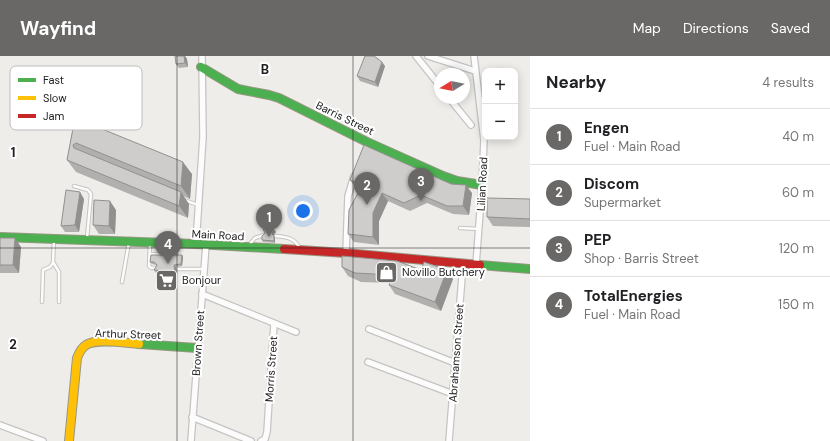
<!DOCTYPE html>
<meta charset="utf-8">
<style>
:root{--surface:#fff;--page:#f6f6f6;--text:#202124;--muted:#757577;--line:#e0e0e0;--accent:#696867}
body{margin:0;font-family:"DM Sans",sans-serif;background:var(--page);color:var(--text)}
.controls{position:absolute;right:12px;top:12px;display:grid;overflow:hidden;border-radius:8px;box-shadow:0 2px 10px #0003}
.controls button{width:36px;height:36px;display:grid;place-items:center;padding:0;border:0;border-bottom:1px solid var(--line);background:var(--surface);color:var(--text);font:20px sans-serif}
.compass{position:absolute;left:434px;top:12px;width:36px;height:36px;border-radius:50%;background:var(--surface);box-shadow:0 2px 10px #0003;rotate:260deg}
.you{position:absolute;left:303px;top:155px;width:14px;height:14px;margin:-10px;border:3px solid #fff;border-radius:50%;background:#1a73e8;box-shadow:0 0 0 6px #1a73e833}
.badge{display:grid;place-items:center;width:26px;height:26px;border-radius:50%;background:var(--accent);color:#fff;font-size:13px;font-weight:700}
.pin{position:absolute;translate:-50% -33px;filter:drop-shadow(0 1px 2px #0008)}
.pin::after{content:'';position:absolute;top:21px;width:14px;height:12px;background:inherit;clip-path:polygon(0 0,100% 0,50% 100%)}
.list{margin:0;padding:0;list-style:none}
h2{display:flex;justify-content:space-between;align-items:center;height:52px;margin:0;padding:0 16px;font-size:17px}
h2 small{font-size:13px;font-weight:400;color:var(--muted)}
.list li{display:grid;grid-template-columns:26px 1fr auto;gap:12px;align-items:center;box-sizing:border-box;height:56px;padding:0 16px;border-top:1px solid var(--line)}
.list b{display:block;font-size:15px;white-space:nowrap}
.list p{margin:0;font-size:13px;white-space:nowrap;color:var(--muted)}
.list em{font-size:13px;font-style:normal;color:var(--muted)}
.map{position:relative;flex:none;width:530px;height:385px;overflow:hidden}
header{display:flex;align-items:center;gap:24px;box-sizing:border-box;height:56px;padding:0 20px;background:var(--accent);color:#fff}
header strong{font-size:19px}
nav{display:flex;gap:22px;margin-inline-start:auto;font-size:14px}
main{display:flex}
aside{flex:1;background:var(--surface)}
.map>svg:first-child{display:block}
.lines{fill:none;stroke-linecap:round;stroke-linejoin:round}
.lane-casing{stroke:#c5c4c2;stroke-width:4.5}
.street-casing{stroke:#c5c4c2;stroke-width:8}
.fast-casing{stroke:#979783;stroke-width:10}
.slow-casing{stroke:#979783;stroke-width:10}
.jam-casing{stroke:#979783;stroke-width:10}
.lane{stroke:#fdfcfc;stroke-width:2.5}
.street{stroke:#fdfcfc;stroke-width:5.5}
.fast{stroke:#4caf50;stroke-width:8}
.slow{stroke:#ffc107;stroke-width:8}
.jam{stroke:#c62828;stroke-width:8}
.wall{fill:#b2b0af}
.shaded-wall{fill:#91908e}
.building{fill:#cfcdcb;stroke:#91908e}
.grid{fill:none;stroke:#212121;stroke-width:1;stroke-opacity:0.55}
.labels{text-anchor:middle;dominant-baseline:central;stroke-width:4;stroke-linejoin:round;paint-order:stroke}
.street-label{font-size:11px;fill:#212121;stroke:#fff}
.poi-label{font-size:11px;fill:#212121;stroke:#fff;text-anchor:start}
.key{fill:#fff;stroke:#bcbcbc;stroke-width:1}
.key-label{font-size:11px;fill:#212121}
.grid-label{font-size:13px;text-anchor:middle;font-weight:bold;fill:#212121;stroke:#fff;stroke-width:4;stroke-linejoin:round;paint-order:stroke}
</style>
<header>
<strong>Wayfind</strong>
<nav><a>Map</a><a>Directions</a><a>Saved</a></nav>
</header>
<main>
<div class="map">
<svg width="530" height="385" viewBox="0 0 530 385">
<rect width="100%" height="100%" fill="#efedea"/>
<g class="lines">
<defs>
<g id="lane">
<polyline points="74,130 88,134 91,138 87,182"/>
<polyline points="184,144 198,149"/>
<polyline points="460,172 479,173"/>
<path d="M276,180C287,181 295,182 300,193"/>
<polyline points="54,184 53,206 59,216 59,246"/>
<polyline points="150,188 149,210 151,212 156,212"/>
<polyline points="249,189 255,182 264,179"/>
<polyline points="150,198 165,199"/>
<polyline points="174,199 176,197 177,190"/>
<polyline points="178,213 203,213"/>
<polyline points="122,226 129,186"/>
<polyline points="42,246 43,214 50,211 53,207"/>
</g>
<g id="street">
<polyline points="416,0 440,30"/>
<polyline points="428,0 475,15"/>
<polyline points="474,0 484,84 482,129 476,209"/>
<polyline points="449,42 471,69"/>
<polyline points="196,188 203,81 202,0"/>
<polyline points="346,197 348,140 354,120"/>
<polyline points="202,238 296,276"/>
<polyline points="369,273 455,307"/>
<polyline points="368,306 453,338"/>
<polyline points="192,361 251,385"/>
<polyline points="0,369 43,385"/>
<polyline points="191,385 206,189"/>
<polyline points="261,385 265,383 267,376 274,268"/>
<polyline points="449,385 463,208"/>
</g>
<g id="fast">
<polyline points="201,11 238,33 269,39 279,42 367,86 443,120 457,125 482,129"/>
<polyline points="0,181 196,188 284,193"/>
<polyline points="480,209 530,213"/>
<polyline points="139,288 197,292"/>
</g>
<path id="slow" d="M69,385L77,302C79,297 81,292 86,289C97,282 125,287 139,288"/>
<polyline id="jam" points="284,193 346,197 480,209"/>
</defs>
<use href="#lane" class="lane-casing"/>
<use href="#street" class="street-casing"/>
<use href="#fast" class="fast-casing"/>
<use href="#slow" class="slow-casing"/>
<use href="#jam" class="jam-casing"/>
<use href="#lane" class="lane"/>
<use href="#street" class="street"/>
<use href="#fast" class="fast"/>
<use href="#slow" class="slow"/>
<use href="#jam" class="jam"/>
</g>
<g class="wall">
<polygon points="184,0 185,0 187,3 188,11 179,12 176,8"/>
<polygon points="385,10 378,31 360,25 357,20"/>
<polygon points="75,62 192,118 190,143 183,140 189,148 188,162 76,116 67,104"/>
<polygon points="350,124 472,137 469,159 453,158 427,147 410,155 388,145 379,165 379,189 354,186 348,178 360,134 356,133"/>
<polygon points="84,143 79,176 65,176 61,170"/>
<polygon points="530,143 530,171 493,170 487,161"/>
<polygon points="116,154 115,178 99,178 93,169"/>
<polygon points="274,174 276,176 273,180 275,183 275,187 263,186 262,184"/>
<polygon points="0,182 21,191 19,217 0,217"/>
<polygon points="182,199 183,201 182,210 176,211 177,218 156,217 154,214 157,210 156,209 152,208 150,206"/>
<polygon points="342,211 447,214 453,223 441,255 395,238 389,229 390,227 361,226 348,220"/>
</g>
<g class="shaded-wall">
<polygon points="184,0 185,0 187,3 188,11 185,7"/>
<polygon points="382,6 385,10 378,31 375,26"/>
<polygon points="183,106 192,118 190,143 181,130"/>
<polygon points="466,129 472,137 469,159 463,150"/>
<polygon points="80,136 84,143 79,176 75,169"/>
<polygon points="181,136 189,148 188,162 179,150"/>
<polygon points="382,137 388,145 379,165 379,189 373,181 373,157"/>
<polygon points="110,145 116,154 115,178 109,170"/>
<polygon points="274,174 276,176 273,180 272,178"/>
<polygon points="274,180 275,183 275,187 274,185"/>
<polygon points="15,182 21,191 19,217 13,209"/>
<polygon points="182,199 183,201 182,210 181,208"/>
<polygon points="174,209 176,211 177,218 175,216"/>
<polygon points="447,214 453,223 441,255 435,246"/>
</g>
<g class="building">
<polygon points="175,0 184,0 185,7 176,8"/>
<polygon points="365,0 374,0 382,6 375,26 357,20"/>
<polygon points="75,62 183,106 181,130 76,87 73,89 74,92 181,136 179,150 67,104"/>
<polygon points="364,89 451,128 466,129 463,150 447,150 421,139 404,147 382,137 373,157 373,181 348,178 349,154 362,129 350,124"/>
<polygon points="66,134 80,136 75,169 61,170"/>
<polygon points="487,142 530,143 530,163 487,161"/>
<polygon points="94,144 110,145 109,170 93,169"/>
<polygon points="263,173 274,174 272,178 274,180 274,185 262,184 262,180 265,177"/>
<polygon points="0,182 15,182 13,209 0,209"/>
<polygon points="151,199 182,199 181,208 174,209 175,216 154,214 157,209 154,206 150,206"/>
<polygon points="342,200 397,205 421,214 424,206 447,214 435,246 389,229 393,219 355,217 342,211"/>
</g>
<path class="grid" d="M177,0V385M353,0V385M0,192H530"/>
<defs>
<symbol id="shop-square" viewBox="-11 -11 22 22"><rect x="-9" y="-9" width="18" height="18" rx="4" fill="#696867" stroke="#fff"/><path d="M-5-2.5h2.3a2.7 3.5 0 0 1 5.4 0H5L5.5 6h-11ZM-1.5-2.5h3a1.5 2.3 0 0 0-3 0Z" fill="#fff"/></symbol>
<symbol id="supermarket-square" viewBox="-11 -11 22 22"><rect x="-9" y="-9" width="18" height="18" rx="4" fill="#696867" stroke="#fff"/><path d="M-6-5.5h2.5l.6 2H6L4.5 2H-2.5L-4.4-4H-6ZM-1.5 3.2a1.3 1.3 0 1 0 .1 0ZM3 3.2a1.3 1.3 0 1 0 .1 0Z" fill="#fff"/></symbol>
</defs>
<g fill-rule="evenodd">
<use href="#shop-square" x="374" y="204" width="25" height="25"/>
<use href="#supermarket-square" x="154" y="212" width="25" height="25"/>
</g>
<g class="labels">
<g class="street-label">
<text transform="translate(345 62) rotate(26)">Barris Street</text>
<text transform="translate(482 128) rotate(-87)">Lilian Road</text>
<text transform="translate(218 179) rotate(3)">Main Road</text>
<text transform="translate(128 278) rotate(2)">Arthur Street</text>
<text transform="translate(198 287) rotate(-86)">Brown Street</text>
<text transform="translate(456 297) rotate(-86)">Abrahamson Street</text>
<text transform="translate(271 313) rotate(-86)">Morris Street</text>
</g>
<g class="poi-label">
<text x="402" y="216">Novillo Butchery</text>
<text x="182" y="224">Bonjour</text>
</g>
</g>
<rect x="10" y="10" width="132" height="64" rx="6" class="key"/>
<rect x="18" y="22" width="18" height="4" fill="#4caf50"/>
<rect x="18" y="40" width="18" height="4" fill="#ffc107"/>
<rect x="18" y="58" width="18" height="4" fill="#c62828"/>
<g class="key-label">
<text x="43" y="28">Fast</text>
<text x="43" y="46">Slow</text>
<text x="43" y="64">Jam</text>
</g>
<g class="grid-label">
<text x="265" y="18">B</text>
<text x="13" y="101">1</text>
<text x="13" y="293">2</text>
</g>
</svg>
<div class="controls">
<button>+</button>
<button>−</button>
</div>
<svg class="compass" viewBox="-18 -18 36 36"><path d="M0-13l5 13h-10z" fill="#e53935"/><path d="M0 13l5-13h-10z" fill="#757577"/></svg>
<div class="you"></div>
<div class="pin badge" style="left:269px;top:181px">1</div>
<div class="pin badge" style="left:367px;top:149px">2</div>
<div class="pin badge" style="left:421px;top:145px">3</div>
<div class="pin badge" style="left:168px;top:208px">4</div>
</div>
<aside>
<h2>Nearby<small>4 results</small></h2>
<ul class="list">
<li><span class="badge">1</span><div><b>Engen</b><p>Fuel · Main Road</p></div><em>40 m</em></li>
<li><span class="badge">2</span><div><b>Discom</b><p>Supermarket</p></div><em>60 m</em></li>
<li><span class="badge">3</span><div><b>PEP</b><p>Shop · Barris Street</p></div><em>120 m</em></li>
<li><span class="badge">4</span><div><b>TotalEnergies</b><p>Fuel · Main Road</p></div><em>150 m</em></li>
</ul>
</aside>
</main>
